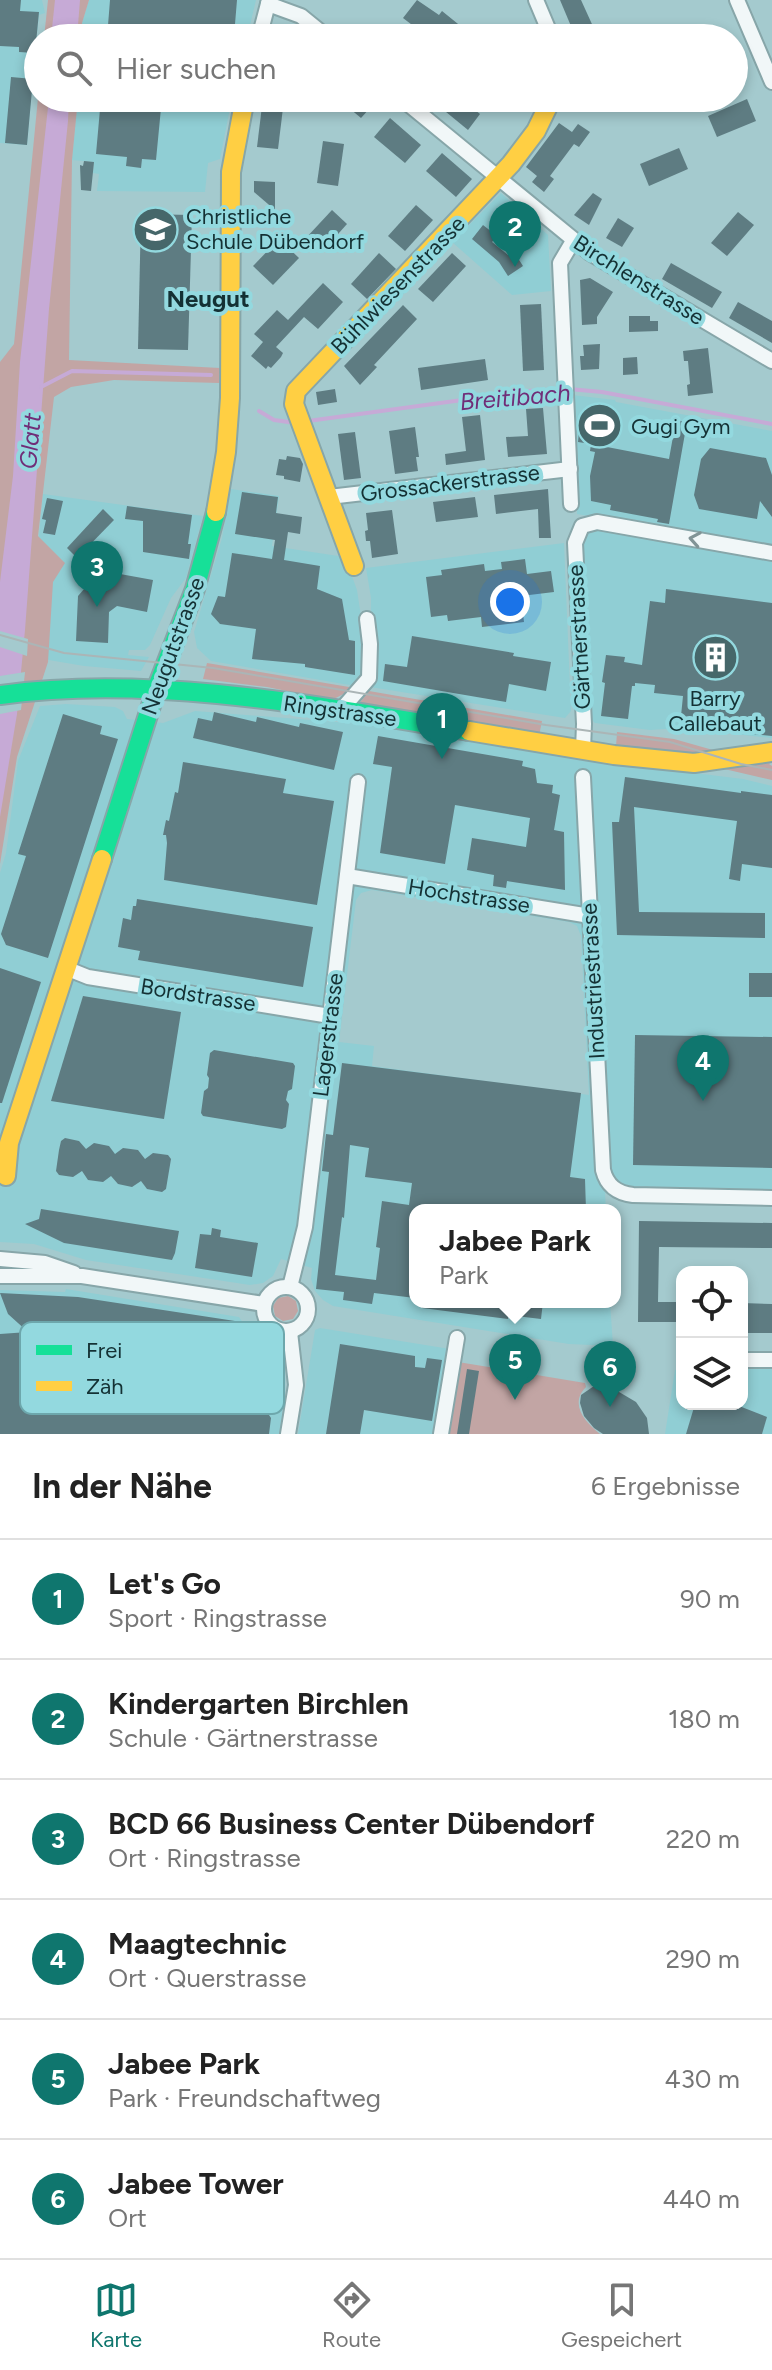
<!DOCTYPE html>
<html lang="de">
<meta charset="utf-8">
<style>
:root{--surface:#fff;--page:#f2f2f2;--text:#222;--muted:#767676;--line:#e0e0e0;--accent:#0f766e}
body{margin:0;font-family:Figtree,sans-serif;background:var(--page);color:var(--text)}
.controls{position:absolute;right:24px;bottom:24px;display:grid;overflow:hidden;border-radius:16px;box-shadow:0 4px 12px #0003}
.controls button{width:72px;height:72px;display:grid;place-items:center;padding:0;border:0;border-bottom:2px solid var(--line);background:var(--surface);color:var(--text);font:40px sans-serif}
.you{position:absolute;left:510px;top:602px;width:28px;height:28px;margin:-20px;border:6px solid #fff;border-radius:50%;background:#1a73e8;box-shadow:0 0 0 12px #1a73e833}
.badge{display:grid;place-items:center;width:52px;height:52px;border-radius:50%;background:var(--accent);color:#fff;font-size:26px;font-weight:700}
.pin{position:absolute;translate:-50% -66px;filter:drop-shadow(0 2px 4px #0008)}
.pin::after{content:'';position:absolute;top:42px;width:28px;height:24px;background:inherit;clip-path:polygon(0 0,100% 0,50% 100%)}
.popup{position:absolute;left:409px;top:1204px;width:212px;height:104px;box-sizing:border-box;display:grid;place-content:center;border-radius:16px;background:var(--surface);filter:drop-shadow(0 2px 6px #0005);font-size:26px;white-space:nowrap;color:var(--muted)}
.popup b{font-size:30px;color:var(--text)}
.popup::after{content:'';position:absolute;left:50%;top:100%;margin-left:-16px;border:16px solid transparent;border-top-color:var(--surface)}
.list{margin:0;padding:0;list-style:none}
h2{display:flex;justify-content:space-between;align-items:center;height:104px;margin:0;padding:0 32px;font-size:34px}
h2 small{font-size:26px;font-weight:400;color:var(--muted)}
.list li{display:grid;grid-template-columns:52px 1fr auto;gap:24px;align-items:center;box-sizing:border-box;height:120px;padding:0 32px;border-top:2px solid var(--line)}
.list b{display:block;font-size:30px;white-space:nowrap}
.list p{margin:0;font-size:26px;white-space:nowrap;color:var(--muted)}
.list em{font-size:26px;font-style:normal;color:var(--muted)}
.icon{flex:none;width:44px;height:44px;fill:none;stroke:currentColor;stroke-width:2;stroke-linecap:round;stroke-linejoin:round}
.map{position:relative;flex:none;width:772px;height:1434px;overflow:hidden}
.search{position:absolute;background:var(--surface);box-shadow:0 4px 12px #0003;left:24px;right:24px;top:24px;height:88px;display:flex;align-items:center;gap:20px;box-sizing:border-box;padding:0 28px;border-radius:44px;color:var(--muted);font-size:30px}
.sheet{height:824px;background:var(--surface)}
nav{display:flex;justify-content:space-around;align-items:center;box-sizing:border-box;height:112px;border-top:2px solid var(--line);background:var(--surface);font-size:22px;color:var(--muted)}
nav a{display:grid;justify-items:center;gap:4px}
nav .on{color:var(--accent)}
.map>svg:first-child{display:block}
.built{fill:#90ced4;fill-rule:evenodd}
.green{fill:#c2a5a4}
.water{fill:#c6aad6}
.pier{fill:#a4cace}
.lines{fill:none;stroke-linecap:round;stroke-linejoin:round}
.stream{stroke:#c6aad6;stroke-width:4}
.building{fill:#5e7c82;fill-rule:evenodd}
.street-casing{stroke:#87a6a9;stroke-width:18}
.fast-casing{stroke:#87a6a9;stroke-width:22}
.slow-casing{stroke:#87a6a9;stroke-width:22}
.street{stroke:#f1f7f8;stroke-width:14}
.fast{stroke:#16e098;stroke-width:18}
.slow{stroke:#ffcf43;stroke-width:18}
.tram{stroke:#abb5b6;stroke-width:2}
.oneway{stroke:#829496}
.labels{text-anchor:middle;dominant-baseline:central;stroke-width:8;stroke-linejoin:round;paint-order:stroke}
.poi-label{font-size:22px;fill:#143134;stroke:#93d9df;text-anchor:start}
.street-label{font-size:22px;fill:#143134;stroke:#93d9df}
.neighbourhood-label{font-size:24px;font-weight:bold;fill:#143134;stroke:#93d9df}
.water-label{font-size:24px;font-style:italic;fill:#702e78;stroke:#93d9df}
.key{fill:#93d9df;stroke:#6da7ac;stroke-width:2}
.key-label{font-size:22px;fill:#143134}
</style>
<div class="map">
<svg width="772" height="1434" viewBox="0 0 772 1434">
<rect width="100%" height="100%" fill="#a4cace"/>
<g class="built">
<polygon points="0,0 42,0 45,13 39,15 35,53 31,53 38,69 38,78 33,79 27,145 0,143"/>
<polygon points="89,0 256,0 247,38 83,38 82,23"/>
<polygon points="78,98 232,98 220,159 208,163 205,192 97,191 99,174 93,173 94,162 72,160"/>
<polygon points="501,193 548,235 551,291 512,295 452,242"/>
<polygon points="572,395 615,400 616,402 772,431 772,549 577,514"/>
<polygon points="231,489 279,496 272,546 345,557 357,590 365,643 364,675 355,686 211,661 197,648 194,632 222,538"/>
<polygon points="43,494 203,516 186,578 171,598 150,645 145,650 129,650 128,655 149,657 141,671 84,666 37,658 33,600"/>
<polygon points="596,527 772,559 772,738 680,728 650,730 595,723 589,717 579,548 586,532"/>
<polygon points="564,543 571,711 565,718 370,687 371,598 366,568"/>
<path d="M66,704L115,707L123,711L127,719L163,723L195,711L375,725L564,757L743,779L772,786V1206L628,1203L605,1193L606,1210H415V1302H610L613,1346L569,1344L333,1306L323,1300L315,1291L311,1279L312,1268L281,1259L273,1276L263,1283L250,1285L86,1260L34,1244L0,1242V873L6,853L18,761L40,706ZM372,890L569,922L577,926L581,936L589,1095L372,1066L374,1046L339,1042L356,900L361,893Z"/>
<polygon points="66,1289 239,1317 254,1339 280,1358 285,1390 280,1434 0,1434 0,1290 65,1292"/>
<polygon points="320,1328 450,1349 437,1434 298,1434 315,1330"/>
<polygon points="742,1360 772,1360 772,1434 665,1434 675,1370 682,1369 682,1404 742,1404"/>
</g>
<g class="green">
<polygon points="48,0 89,0 82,23 83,38 44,38"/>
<polygon points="38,98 78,98 72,160 69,360 220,368 219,383 114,380 71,387 54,397 38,536 65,563 53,582 48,662 17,757 0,864 0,362 14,344"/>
<polygon points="207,663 355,688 332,700 267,687 203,679"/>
<polygon points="369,691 542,721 539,736 358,705"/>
<polygon points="617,732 674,739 720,752 688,756 616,747"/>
<polygon points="772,762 769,764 772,766 772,780 720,768"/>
<polygon points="288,1296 296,1301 298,1311 293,1319 283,1321 275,1316 273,1306 278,1298"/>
<path d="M458,1362L585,1383L586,1387C569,1404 585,1422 600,1434H446Z"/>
</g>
<g class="water">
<polygon points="55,0 80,0 77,38 51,38"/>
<polygon points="49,98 69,98 68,121 49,309 25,630 17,714 0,817 0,582 13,476 20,362"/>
</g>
<g class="pier">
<polygon points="0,631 28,639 27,656 0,647"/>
<polygon points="25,672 21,710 0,714 0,676"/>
</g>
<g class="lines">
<g class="stream">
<polyline points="41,387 72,371 211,375"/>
<polyline points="569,389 602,392 772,424"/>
<polyline points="259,411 274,420 295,423"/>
<polyline points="308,421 528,391 561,389"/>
</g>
</g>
<g class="building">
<polygon points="0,0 21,0 20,11 39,12 35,53 19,52 19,47 0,46"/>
<polygon points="110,0 237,0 234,36 169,30 168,38 107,38"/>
<polygon points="417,0 439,15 442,11 463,28 455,38 433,38 422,29 420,31 403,18"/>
<polygon points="560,0 581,0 596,33 584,38 576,38"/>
<polygon points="11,77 33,79 27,145 5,143"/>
<polygon points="101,98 162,98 156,160 142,159 141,168 126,166 127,157 96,154"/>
<polygon points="337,98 379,98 361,118"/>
<polygon points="429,98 460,98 480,114 468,130"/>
<polygon points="747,99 756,121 717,137 708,116"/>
<polygon points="262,106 283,108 278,149 257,147"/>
<polygon points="390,118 421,145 405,163 374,137"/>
<polygon points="559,123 572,132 578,124 590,132 579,147 574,144 550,176 554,179 544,192 532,182 537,176 526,167"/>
<polygon points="323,141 344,144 338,186 317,183"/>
<polygon points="679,148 688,169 649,186 640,164"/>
<polygon points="442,153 472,179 456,197 426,171"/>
<polygon points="84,161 94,162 91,191 81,190 80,165 83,166"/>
<polygon points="254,181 275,182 275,210 254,192"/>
<polygon points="593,193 602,199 589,225 574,215"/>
<polygon points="416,205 433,220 405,251 388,236"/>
<polygon points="332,210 347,224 321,253 305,239"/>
<polygon points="738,212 754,225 727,256 711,243"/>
<polygon points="141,214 192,215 188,350 138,349"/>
<polygon points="618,218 634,228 622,247 606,238"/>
<polygon points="483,225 497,236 492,242 508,255 514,252 523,266 508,276 499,262 472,239"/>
<polygon points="279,239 299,258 273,285 253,266"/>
<polygon points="379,253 396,269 367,299 351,284"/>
<polygon points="452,253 466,266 433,302 418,289"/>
<polygon points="671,263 722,292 712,308 662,279"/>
<polygon points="590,278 613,292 597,317 597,324 582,325 580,280"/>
<polygon points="323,283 343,302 318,329 304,317 276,347 283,353 281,357 271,368 268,366 266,369 251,356 263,342 254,334 277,310 288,320"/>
<polygon points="738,302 772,321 772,343 729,318"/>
<polygon points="541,304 544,370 523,371 520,305"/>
<polygon points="403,305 417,319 374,365 377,367 360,385 344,366"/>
<polygon points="629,316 650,316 650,321 658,321 658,331 629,332"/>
<polygon points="600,344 599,369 581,370 580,356 584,356 583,345"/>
<polygon points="708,348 713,393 688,396 687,385 690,384 688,361 684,361 683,351"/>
<polygon points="637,357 638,374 623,375 623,358"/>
<polygon points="485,359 488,380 421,390 418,368"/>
<polygon points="335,389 337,402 318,405 316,392"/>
<polygon points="543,408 547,454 508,457 506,437 528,436 526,409"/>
<polygon points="587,411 611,416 607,447 669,459 676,420 687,422 669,524 657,522 658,519 610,510 611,505 591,501 590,476 595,452 590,451 591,444 578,442 579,432 583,433"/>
<polygon points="480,415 485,460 446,465 445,454 466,451 462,417"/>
<polygon points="415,427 419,457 416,457 418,471 395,474 389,431"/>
<polygon points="355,432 361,478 344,480 338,434"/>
<polygon points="710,448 766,458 772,475 772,517 760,501 757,519 699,509 694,495 701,459"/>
<polygon points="287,456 300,458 303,464 300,482 284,479 284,476 276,475 279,459 286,460"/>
<polygon points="548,489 551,538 539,538 538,509 496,514 494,495"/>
<polygon points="242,492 278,497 276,513 302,517 300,534 288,532 284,560 320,566 317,589 342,599 349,640 355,641 355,675 305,667 305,664 252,659 256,629 220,624 211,614 218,596 225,597 232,553 272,559 275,540 235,534"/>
<polygon points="475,497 478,517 436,522 433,502"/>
<polygon points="47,498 63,501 55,535 43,533 46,520 42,519"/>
<polygon points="127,506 192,515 188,544 191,544 189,559 143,552 143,521 125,519"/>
<polygon points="103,509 114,520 77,558 67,548"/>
<polygon points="392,510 398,554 372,558 370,541 366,541 365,531 368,530 366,513"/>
<polygon points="525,559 527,574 551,571 554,592 521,596 524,622 482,627 481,617 448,621 447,615 431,617 426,577 442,575 441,570 484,564 485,571 502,569 501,562"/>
<polygon points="109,572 153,580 147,612 117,606 109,612 108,643 76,641 78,596 85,588 86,574 100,577"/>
<polygon points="666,589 772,603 772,736 680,726 683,696 654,693 655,685 635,683 635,686 632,686 628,719 601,716 605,683 602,682 606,655 625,657 624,662 642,665 650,601 665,603"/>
<polygon points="412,636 514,653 513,656 551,662 546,691 509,684 506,702 383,681 385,664 407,667"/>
<polygon points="214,712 256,722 257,717 299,727 300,723 343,732 334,770 193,738 198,718 212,721"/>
<polygon points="63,714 102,726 100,734 118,739 48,958 6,945 1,934 26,856 18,854"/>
<polygon points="378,736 523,761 522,766 535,769 537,783 553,785 552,793 560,795 554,830 564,832 565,890 507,881 506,888 493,886 494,875 467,870 472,838 526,847 530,818 455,805 445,864 380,853 392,767 373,764"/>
<polygon points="183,762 286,779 283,793 334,801 317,905 164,880 167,843 166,835 163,835 166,820 169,821 175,792 178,793"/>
<polygon points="625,777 741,793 741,791 772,795 772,868 742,864 740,881 729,879 737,821 634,807 639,912 765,913 765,938 617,935 612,822 619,822"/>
<polygon points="137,899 313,927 303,987 138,960 140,951 118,947 123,918 131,920 133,906 136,906"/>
<polygon points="0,968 41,982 2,1103 0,1103"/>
<rect x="749" y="973" width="23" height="24"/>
<polygon points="83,996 181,1012 164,1119 51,1101"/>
<polygon points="635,1035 772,1037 772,1168 633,1165"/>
<polygon points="214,1050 293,1063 295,1066 292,1089 288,1091 286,1100 289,1104 286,1127 282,1129 203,1116 201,1113 204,1091 208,1088 209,1078 207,1075 210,1053"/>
<path d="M342,1063L581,1093L570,1177L585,1179L586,1210H415V1298L374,1293L372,1304L343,1300L344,1292L316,1289L329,1172L322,1171L326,1134L333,1135ZM350,1145L369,1148L365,1177L412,1183L409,1205L382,1201L376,1247L380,1248L376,1280L335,1275L342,1217L344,1218Z"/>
<polygon points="65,1138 79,1141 86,1149 94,1143 109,1146 115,1154 123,1148 138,1150 145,1159 153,1153 168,1155 171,1159 166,1189 162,1192 147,1189 141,1181 132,1187 118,1184 111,1176 103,1182 88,1180 82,1171 73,1177 59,1175 56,1171 59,1150 61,1141"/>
<polygon points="41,1209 179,1231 175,1253 172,1260 64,1243 25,1224 39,1219"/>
<polygon points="639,1221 772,1223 772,1248 659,1247 658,1302 682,1302 682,1322 638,1322"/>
<polygon points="212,1228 221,1230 220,1237 258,1243 252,1277 195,1268 200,1234 211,1235"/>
<polygon points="0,1293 78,1297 235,1321 221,1410 242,1400 261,1403 271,1418 269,1434 0,1434 0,1334 28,1332 8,1314"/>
<polygon points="422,1302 543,1302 541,1319 508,1315 508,1319 422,1308"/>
<polygon points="742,1303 772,1304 772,1333 742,1333"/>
<polygon points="340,1344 415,1356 415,1367 425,1368 427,1358 442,1360 432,1421 364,1410 360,1434 326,1434"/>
<polygon points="467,1369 479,1371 469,1434 457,1434"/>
<polygon points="594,1386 614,1389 636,1402 647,1418 649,1434 603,1434 594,1428 584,1416 580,1403 581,1395"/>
<polygon points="695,1404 734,1404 767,1417 762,1434 686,1434"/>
</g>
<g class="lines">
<defs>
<g id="street">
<polyline points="536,0 552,38"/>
<polyline points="737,0 772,82"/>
<polyline points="268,4 301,16 328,38"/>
<polyline points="259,38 269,0"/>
<polyline points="401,98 590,253 772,361"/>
<polyline points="329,497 570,469"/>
<polyline points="571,504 560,263 573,241"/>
<polyline points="341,710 369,678 370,644 367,619"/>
<polyline points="583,750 584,724 575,543 582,526 597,522 772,553"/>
<path d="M583,777L603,1170C607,1186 617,1193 633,1195L772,1198"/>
<polyline points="347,876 590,916"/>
<polyline points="68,969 88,977 330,1016"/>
<polyline points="0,1259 45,1263 74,1273"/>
<polyline points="0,1276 82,1276 264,1304"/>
<circle cx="286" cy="1309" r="22"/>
<polyline points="290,1287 305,1227 358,782"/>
<polyline points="742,1360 772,1360"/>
<polyline points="288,1434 296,1385 290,1332"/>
<polyline points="441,1434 457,1338"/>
</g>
<g id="fast">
<path d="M0,695C151,674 319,706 469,731"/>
<polyline points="102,859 156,690 195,589 216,512"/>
</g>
<g id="slow">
<polyline points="216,512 226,452 230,398 231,172 245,98"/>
<polyline points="354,566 294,404 296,391 511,164 536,131 552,98"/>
<polyline points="469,731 614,755 694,763 772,752"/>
<polyline points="6,1176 9,1143 102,859"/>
</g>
</defs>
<use href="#street" class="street-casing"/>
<use href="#fast" class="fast-casing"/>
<use href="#slow" class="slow-casing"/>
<use href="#street" class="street"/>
<use href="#fast" class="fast"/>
<use href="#slow" class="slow"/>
<polyline class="tram" points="0,635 64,653 213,668 546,725 670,742 741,764 772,770"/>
</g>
<defs><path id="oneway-chevron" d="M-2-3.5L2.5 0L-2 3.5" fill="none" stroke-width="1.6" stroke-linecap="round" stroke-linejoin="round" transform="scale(2)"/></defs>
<use class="oneway" href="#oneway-chevron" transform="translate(695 539) rotate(-170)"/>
<defs>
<symbol id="school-disc" viewBox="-11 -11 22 22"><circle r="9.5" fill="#46676a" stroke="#93d9df"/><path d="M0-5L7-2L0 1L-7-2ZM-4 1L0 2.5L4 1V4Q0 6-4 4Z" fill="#fff"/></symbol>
<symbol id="stadium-disc" viewBox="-11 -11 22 22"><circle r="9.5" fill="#46676a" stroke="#93d9df"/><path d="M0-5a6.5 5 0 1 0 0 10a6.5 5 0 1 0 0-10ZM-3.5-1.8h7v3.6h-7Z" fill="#fff"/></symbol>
<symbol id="building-disc" viewBox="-11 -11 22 22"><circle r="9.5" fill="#46676a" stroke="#93d9df"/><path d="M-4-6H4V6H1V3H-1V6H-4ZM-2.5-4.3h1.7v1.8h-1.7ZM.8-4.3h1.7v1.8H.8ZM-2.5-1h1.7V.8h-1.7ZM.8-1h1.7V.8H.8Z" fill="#fff"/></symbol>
</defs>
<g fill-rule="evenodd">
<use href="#school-disc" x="130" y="204" width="51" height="51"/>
<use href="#stadium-disc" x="574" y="400" width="51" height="51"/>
<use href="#building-disc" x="690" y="632" width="51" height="51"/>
</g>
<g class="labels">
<g class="poi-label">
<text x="186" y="216">Christliche<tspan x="186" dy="25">Schule Dübendorf</tspan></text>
<text x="631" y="426">Gugi Gym</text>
<text x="715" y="698" text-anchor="middle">Barry<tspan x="715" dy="25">Callebaut</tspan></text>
</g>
<g class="street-label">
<text transform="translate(639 280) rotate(32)">Birchlenstrasse</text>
<text transform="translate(398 285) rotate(-46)">Bühlwiesenstrasse</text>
<text transform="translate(450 483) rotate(-7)">Grossackerstrasse</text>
<text transform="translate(579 637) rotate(-93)">Gärtnerstrasse</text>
<text transform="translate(173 646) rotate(-70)">Neugutstrasse</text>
<text transform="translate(340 711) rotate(8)">Ringstrasse</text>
<text transform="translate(469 896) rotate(9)">Hochstrasse</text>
<text transform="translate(593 981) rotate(-93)">Industriestrasse</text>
<text transform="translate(198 995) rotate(9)">Bordstrasse</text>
<text transform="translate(328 1035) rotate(-83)">Lagerstrasse</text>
</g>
<g class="neighbourhood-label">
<text x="208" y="298">Neugut</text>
</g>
<g class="water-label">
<text transform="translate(515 397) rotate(-5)">Breitibach</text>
<text transform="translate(30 441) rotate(-85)">Glatt</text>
</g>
</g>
<rect x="20" y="1322" width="264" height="92" rx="12" class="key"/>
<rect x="36" y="1345" width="36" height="10" fill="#16e098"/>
<rect x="36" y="1381" width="36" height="10" fill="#ffcf43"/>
<g class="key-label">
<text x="86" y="1358">Frei</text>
<text x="86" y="1394">Zäh</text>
</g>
</svg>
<div class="controls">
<button><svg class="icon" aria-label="locate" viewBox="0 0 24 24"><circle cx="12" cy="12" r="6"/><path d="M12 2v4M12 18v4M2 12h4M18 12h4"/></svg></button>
<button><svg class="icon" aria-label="layers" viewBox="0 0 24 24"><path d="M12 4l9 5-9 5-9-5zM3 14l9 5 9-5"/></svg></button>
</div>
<div class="you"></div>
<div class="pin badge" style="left:442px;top:759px">1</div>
<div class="pin badge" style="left:515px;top:267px">2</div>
<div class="pin badge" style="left:97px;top:607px">3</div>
<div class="pin badge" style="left:703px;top:1101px">4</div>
<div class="pin badge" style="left:515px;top:1400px">5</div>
<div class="popup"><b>Jabee Park</b>Park</div>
<div class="pin badge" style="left:610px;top:1407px">6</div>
<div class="search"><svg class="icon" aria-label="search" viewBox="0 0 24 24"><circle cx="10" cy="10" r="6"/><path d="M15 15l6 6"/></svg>Hier suchen</div>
</div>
<section class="sheet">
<h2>In der Nähe<small>6 Ergebnisse</small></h2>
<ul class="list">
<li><span class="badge">1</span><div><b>Let's Go</b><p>Sport · Ringstrasse</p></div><em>90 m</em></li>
<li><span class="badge">2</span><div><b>Kindergarten Birchlen</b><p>Schule · Gärtnerstrasse</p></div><em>180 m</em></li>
<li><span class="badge">3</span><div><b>BCD 66 Business Center Dübendorf</b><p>Ort · Ringstrasse</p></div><em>220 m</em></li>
<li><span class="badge">4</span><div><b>Maagtechnic</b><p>Ort · Querstrasse</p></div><em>290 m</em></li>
<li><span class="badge">5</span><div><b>Jabee Park</b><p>Park · Freundschaftweg</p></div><em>430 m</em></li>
<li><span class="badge">6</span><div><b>Jabee Tower</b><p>Ort</p></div><em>440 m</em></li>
</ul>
</section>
<nav>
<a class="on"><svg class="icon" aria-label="map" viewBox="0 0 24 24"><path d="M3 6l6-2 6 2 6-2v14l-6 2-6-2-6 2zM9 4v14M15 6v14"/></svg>Karte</a>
<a><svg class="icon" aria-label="directions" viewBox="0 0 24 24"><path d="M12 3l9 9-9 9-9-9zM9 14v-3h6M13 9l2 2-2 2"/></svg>Route</a>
<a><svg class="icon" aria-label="saved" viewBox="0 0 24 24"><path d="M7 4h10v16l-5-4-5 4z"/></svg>Gespeichert</a>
</nav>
